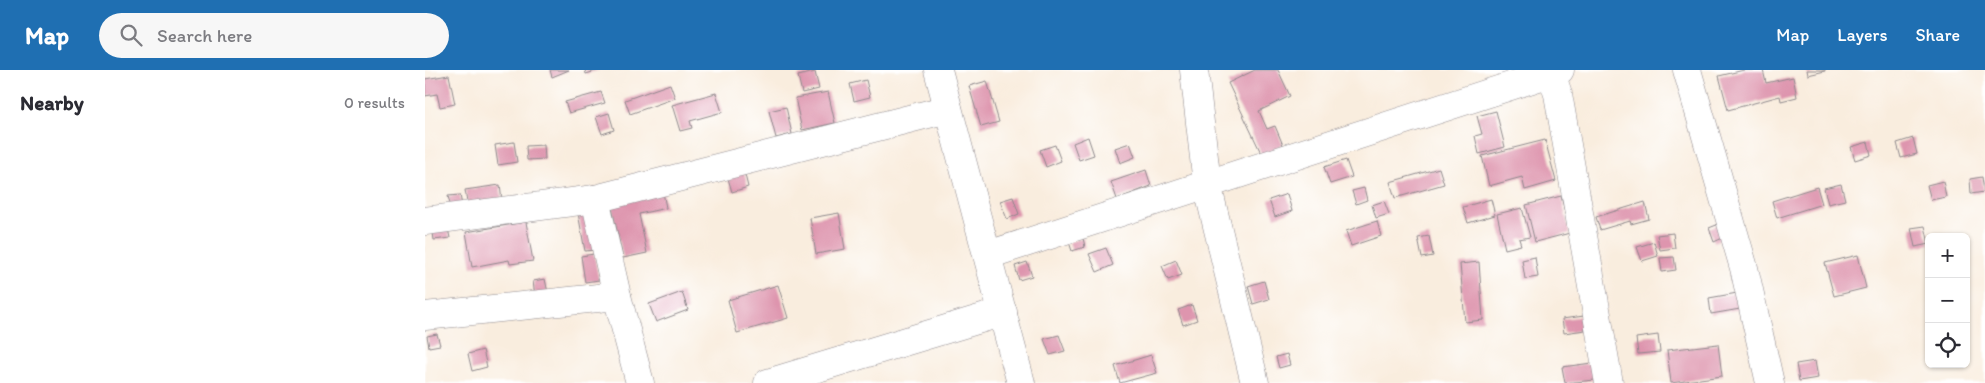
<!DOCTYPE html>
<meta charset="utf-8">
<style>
:root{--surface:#fff;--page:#f7f7f7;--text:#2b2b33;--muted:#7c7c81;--line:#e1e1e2;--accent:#1f6fb2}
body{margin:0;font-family:Itim,sans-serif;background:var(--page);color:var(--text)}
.controls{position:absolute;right:15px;bottom:15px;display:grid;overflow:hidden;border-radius:8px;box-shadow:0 1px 4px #0004}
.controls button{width:45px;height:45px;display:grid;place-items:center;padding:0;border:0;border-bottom:1px solid var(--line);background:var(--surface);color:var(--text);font:25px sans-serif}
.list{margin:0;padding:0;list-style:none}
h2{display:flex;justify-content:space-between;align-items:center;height:65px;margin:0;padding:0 20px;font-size:21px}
h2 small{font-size:16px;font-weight:400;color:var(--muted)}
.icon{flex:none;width:28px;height:28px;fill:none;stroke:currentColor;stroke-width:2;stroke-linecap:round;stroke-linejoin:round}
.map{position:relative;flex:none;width:1560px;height:313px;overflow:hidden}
header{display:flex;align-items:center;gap:30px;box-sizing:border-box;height:70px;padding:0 25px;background:var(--accent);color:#fff}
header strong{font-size:24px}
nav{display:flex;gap:28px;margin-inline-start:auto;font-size:18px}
.search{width:350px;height:45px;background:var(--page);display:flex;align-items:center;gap:12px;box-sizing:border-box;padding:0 18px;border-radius:28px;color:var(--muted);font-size:19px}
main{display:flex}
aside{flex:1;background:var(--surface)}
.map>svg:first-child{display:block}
.building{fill:#de95ae}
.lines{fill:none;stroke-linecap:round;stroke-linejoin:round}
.street-casing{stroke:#8e888c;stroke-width:29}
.street{stroke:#fff;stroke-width:28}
</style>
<header>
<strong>Map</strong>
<div class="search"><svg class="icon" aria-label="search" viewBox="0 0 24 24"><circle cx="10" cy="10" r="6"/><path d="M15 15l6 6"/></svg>Search here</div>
<nav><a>Map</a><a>Layers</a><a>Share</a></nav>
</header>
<main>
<aside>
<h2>Nearby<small>0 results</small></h2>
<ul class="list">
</ul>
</aside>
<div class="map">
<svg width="1560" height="313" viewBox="0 0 1560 313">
<rect width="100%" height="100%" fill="#fff"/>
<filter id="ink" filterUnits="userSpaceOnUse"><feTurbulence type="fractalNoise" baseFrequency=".02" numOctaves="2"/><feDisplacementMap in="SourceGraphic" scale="10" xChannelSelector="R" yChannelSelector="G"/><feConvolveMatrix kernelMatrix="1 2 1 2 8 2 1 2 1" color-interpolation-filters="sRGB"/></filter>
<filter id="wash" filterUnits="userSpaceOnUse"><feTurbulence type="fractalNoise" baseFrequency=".0096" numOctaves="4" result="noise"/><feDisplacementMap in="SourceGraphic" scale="20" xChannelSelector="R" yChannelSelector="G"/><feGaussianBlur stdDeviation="1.12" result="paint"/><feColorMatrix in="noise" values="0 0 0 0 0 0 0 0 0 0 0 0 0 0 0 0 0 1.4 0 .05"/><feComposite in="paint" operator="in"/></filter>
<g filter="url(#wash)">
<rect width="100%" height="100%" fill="#f9edde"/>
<g id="blocks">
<g class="building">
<polygon points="125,0 144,0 127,7"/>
<polygon points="160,0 174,0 161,4"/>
<polygon points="830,0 853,0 865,26 834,41 842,59 850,56 858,75 837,85 803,13"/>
<polygon points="1319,0 1338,0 1341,13 1368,7 1372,27 1356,31 1355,26 1303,40 1294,6"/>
<polygon points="1382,0 1400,0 1400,1 1383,5"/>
<polygon points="390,2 394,19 377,23 373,6"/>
<polygon points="24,5 30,34 15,37 12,24 0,26 0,9"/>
<polygon points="441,10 445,27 429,31 425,14"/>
<polygon points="562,11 574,52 556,57 544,16"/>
<polygon points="245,14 250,28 205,44 200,30"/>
<polygon points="176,22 180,33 144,43 140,32"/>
<polygon points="403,22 410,53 377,60 370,28"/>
<polygon points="291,23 297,42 265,51 267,58 255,61 247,35"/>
<polygon points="361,37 367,64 351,68 344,41"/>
<polygon points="1071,41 1080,77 1054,84 1050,66 1057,64 1052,46"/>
<polygon points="184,43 189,60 177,64 171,47"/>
<polygon points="663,67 669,85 654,90 648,73"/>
<polygon points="1488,68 1492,84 1476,88 1472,73"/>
<polygon points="1120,70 1131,111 1100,120 1097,107 1064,116 1057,86"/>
<polygon points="89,72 92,92 73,95 70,75"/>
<polygon points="1443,72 1446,85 1430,90 1426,77"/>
<polygon points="705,73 710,87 695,93 690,78"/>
<polygon points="119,75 120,89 102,90 101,76"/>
<polygon points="630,75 636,91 621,97 615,80"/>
<polygon points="921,90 927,107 905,114 899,97"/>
<polygon points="1014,98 1019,114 970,128 965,112"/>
<polygon points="721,100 726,116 692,129 686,112"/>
<polygon points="319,101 323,117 307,122 302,105"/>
<polygon points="1557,107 1559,122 1546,124 1545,109"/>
<polygon points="1518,111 1521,127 1506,130 1502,115"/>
<polygon points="1416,114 1420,130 1403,134 1399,118"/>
<polygon points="75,115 77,131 43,137 40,120"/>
<polygon points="1392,117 1397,134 1352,148 1347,131"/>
<polygon points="939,118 942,130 931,134 927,121"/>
<polygon points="238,122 241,138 214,144 222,183 198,188 186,133"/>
<polygon points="862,124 867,141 850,147 844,130"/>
<polygon points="35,125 37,136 26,138 23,126"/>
<polygon points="1136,126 1145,163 1110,172 1101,135"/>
<polygon points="588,127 594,144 582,149 575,131"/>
<polygon points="1066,129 1070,145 1043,153 1038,137"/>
<polygon points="959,131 964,144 951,148 947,135"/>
<polygon points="1220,132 1224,149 1206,154 1205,151 1175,160 1171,147"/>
<polygon points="1097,138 1105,167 1094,169 1096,175 1080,179 1072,144"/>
<polygon points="163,141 170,180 160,181 153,143"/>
<polygon points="414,143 420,179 391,184 385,148"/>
<polygon points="952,151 956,166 926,176 921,161"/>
<polygon points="101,152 108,191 85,194 84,190 47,197 41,162"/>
<polygon points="1299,152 1304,165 1289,172 1284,158"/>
<polygon points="22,154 25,168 9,170 7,156"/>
<polygon points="1500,156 1504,174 1490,177 1486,158"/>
<polygon points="1248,163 1250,178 1235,180 1232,165"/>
<polygon points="1004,166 1008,186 997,188 993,168"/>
<polygon points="658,168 660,177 647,181 644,172"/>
<polygon points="1229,172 1233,186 1217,191 1212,177"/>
<polygon points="681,178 688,195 672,202 664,184"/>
<polygon points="169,184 174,210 160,212 156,186"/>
<polygon points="1433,185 1441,218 1409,226 1400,193"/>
<polygon points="1110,187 1113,207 1100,209 1097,190"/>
<polygon points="1249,187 1251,200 1237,202 1235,188"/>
<polygon points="751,190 757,205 743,210 737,196"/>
<polygon points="602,192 607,206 594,210 590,196"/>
<polygon points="1054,192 1058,250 1040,252 1035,194"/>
<polygon points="120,209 123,223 110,226 108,211"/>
<polygon points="839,211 844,229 828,234 823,216"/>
<polygon points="353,215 363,248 312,263 303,230"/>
<polygon points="257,222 263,240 231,252 224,234"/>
<polygon points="1318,222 1321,238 1286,244 1284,228"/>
<polygon points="767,235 772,250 758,255 753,240"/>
<polygon points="1159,246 1160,260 1139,263 1137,249"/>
<polygon points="12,264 15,275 4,277 2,266"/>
<polygon points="634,265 640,281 625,285 619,269"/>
<polygon points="1233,265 1235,282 1213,284 1211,268"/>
<polygon points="1293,274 1297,306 1246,313 1242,280"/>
<polygon points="58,280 62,297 47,301 43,284"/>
<polygon points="862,284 865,295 854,298 851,287"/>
<polygon points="726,285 732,303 695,313 690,296"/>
<polygon points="1390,291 1393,308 1374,311 1371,294"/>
<polygon points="1167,293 1170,310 1140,313 1137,297"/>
</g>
</g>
</g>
<g filter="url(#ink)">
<use href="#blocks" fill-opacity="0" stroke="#8e888c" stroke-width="1"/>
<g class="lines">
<defs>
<g id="street">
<polyline points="513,0 596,313"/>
<polyline points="769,0 782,114 830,313"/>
<polyline points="1262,0 1319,198 1345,313"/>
<polyline points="1126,3 1133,24 1184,313"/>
<polyline points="170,129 192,226 215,313"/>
<polyline points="0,151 170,129 523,39"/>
<polyline points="563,185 1135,0"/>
<polyline points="0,246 192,226"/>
<polyline points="343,313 578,242"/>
</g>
</defs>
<use href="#street" class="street-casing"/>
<use href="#street" class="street"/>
</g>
</g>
</svg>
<div class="controls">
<button>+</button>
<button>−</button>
<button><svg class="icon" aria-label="locate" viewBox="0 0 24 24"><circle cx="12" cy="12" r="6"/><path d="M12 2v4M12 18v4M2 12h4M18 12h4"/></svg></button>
</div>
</div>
</main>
